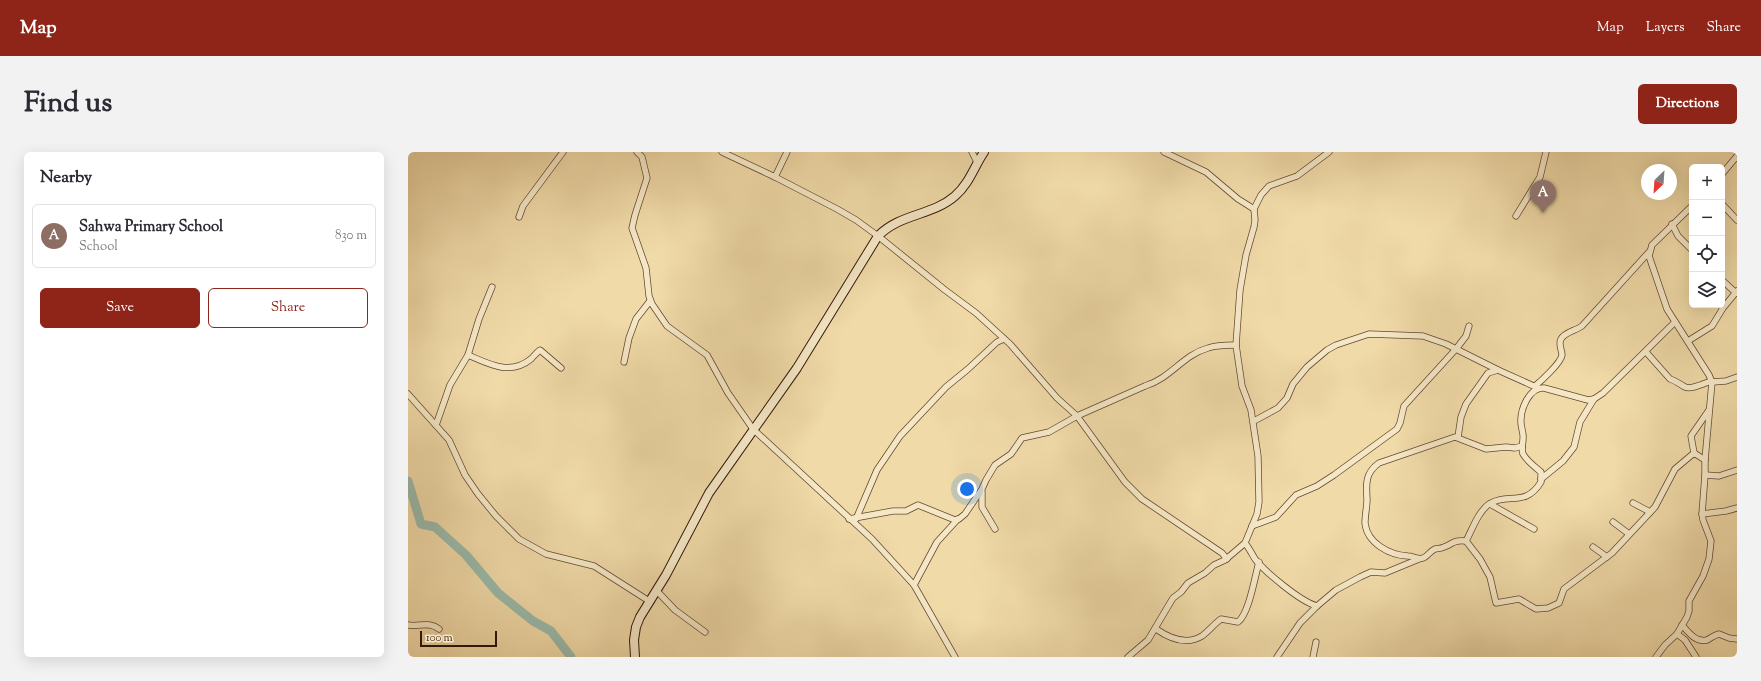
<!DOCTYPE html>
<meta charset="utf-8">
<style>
:root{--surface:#fff;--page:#f2f2f3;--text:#2b2b33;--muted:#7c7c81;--line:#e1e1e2;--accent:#8f2418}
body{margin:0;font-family:"Sorts Mill Goudy",serif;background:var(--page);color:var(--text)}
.controls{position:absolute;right:12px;top:12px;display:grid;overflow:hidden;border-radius:6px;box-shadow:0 4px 16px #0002}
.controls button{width:36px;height:36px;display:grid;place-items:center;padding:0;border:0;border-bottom:1px solid var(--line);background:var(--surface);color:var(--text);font:20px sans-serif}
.compass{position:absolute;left:1233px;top:12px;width:36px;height:36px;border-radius:50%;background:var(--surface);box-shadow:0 4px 16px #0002;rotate:205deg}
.scale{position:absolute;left:12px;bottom:10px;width:77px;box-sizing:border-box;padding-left:4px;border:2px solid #34190a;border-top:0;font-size:11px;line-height:14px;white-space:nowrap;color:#34190a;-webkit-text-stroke:3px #f5e7c6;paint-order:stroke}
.you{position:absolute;left:559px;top:337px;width:14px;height:14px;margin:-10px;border:3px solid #fff;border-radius:50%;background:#1a73e8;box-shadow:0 0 0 6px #1a73e833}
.badge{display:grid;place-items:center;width:26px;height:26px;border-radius:50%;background:var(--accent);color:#fff;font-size:13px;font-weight:700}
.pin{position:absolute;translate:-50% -33px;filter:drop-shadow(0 1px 2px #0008)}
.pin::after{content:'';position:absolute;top:21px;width:14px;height:12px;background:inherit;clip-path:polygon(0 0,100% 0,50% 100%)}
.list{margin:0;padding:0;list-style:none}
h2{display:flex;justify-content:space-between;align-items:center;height:52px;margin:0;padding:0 16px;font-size:17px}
h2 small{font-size:13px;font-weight:400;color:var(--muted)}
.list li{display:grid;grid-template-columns:26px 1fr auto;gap:12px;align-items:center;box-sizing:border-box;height:64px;margin:0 8px 8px;padding:0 8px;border:1px solid var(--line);border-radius:6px}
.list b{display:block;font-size:15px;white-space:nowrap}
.list p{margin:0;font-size:13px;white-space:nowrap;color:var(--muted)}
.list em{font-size:13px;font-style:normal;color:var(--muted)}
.actions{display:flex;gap:8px;padding:12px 16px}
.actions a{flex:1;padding:9px 0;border:1px solid var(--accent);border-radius:6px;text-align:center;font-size:14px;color:var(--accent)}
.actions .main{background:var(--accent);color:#fff}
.icon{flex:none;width:22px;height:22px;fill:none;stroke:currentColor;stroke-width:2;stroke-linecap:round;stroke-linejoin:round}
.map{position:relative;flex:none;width:1329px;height:505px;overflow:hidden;border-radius:6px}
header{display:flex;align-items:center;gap:24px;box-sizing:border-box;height:56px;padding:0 20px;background:var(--accent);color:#fff}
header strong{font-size:19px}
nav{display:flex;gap:22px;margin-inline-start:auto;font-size:14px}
.intro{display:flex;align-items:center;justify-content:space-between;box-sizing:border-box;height:96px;padding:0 24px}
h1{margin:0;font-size:28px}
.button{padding:10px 18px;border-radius:6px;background:var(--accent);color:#fff;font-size:14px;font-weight:700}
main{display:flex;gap:24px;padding:0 24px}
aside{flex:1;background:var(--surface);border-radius:6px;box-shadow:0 4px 16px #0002}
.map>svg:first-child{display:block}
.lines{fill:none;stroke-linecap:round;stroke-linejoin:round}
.river{stroke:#9abaaa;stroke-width:9}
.street-casing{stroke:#634932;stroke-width:7}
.secondary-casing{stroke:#34190a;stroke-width:10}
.street{stroke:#f5e7c6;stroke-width:5.5}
.secondary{stroke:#f5e7c6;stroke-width:8}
</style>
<header>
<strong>Map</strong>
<nav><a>Map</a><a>Layers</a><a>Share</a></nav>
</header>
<div class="intro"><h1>Find us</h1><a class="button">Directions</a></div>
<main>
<aside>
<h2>Nearby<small></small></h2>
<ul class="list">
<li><span class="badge" style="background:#8d6e63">A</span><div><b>Sahwa Primary School</b><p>School</p></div><em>830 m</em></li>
</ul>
<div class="actions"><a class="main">Save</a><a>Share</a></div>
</aside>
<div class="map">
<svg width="1329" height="505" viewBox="0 0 1329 505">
<rect width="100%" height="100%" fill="#f0daa8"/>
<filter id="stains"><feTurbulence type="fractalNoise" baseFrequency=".005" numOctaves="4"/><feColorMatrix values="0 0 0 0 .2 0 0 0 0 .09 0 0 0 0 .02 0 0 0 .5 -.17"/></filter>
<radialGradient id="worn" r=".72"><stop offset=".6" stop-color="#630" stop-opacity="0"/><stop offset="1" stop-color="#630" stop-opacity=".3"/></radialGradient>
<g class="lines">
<polyline class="river" points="0,329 13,372 27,375 58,403 90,441 125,469 143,479 163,505"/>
<defs>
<g id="street">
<polyline points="229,0 234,5 239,26 227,63 224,76 238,116 241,144 244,152 259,174 299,203 320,241 345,277 464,387 506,433 547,505"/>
<polyline points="314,0 367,25 429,57 448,68 470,84 537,138 568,161 602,192 649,246 669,264 717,330 734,347 814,401 819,407"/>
<polyline points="564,0 569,10"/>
<polyline points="756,0 798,20 830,47 846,57"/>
<polyline points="1314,22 1329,4"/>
<polyline points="367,25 379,0"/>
<polyline points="1314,52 1329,68"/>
<polyline points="1108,64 1132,25 1138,0"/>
<polyline points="111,65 115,54 155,0"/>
<polyline points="1264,72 1270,84 1284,98"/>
<polyline points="1314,128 1328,141"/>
<polyline points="1280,189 1304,174 1315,156 1329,139"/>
<path d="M1238,200L1262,227C1269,229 1271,232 1277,235C1283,238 1297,231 1303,229"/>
<path d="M60,203C81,212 102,224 123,207C126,204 128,201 132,198L153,216"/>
<polyline points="216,210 221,186 228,167 242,149"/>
<polyline points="1304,230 1318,229 1329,225"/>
<path d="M1127,234C1133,229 1153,211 1154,203C1154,198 1150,192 1153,187C1157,180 1167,179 1174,174L1241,100"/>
<polyline points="0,242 41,288 57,323 70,342 88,364 111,387 138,402 186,414 241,449"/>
<polyline points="846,269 870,256 879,246 885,232 899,215 919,198 928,193 961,182 1015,184 1038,192 1090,218 1130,236"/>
<polyline points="28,273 42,233 60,203 71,167 84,135"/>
<polyline points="1050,285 1053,265 1058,252 1080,221 1090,218"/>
<path d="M1114,294L1107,296L1098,295L1078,297L1047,285L971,311C957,321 958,332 959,347C959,355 957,363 957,371C959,391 981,403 1000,404C1005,404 1010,408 1015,406C1019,405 1022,399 1027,397C1029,396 1033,397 1036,395C1047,391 1044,388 1058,389L1072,407L1082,425L1088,451L1111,447L1128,457L1140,456L1151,451L1156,437L1204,401L1247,355L1267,317L1286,301L1297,308"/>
<polyline points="1286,301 1283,284 1301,258"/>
<polyline points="1297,323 1311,324 1329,318"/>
<polyline points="1133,327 1155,309 1166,295 1172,270 1186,247"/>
<polyline points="574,340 574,355 587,377"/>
<polyline points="1225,351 1242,360"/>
<polyline points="1082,352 1126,377"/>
<polyline points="1294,362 1318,359 1329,356"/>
<path d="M441,367L485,359H498L510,353L547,368L551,367L557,362L574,337L578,328L587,313L603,302L614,286L641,280L669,264L737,234C763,226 775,203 800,196C809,193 819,193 828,193"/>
<polyline points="448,367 469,318 492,284 538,235 560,217 589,190 596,187"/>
<polyline points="1205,370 1221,382"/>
<polyline points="844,374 868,365 888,343 909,334 926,323 989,277 992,271 996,254 1048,197 1058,184 1061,174"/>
<path d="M1058,389C1064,378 1070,360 1081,352C1100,340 1117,356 1133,330V320C1127,315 1119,309 1115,302C1113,297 1115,292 1115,287C1116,282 1113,276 1113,271C1112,258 1121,235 1136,236L1180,248L1186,247L1195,241L1267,170"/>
<path d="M837,391C841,396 844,402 847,407C857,420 893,450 909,454L928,438L952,425L963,420L977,421L1011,407"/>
<polyline points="1185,395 1199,405"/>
<polyline points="506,433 529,390 550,367"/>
<polyline points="248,438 267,458 297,480"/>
<path d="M0,473C12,475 21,469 31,477"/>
<path d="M1274,473C1280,480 1288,491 1299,488C1303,486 1306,483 1311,482L1321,486L1329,487"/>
<path d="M748,477C761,486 778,494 794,484C801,479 806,472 813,467L830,470C841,462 847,424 851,410"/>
<polyline points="1269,482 1277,488 1288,505"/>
<polyline points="720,505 740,488 765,446 773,440 780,431 797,421 806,413 817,408 837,391 849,362 851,350 850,304 843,258 834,234 828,193 832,138 838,103 846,75 847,68 846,57 853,43 861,34 889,24 921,0"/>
<polyline points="869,505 892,471 909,454"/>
<polyline points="905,505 908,490"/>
<polyline points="1248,505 1257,493 1269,482 1279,465 1281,459 1281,449 1295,424 1301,407 1303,389 1295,368 1294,362 1297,323 1297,308 1304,230 1301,223 1259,157 1241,104 1244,93 1284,54"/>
</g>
<path id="secondary" d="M227,505L226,488L228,475L232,465L258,423L301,341L389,216L470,84C493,61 524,64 547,44C561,32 566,15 576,0"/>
</defs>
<use href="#street" class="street-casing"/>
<use href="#secondary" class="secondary-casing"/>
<use href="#street" class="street"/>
<use href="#secondary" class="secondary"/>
</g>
<rect width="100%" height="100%" filter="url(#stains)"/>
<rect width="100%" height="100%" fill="url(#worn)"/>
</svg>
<div class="controls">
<button>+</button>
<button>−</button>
<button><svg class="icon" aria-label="locate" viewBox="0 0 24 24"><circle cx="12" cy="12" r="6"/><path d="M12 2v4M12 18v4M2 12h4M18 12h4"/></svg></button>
<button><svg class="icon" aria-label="layers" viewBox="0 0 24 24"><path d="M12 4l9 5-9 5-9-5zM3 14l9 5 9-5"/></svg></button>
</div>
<svg class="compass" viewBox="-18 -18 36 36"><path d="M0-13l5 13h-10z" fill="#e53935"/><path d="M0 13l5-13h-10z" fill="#7c7c81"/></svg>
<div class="scale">100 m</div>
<div class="you"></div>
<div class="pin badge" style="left:1135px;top:61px;background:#8d6e63">A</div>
</div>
</main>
